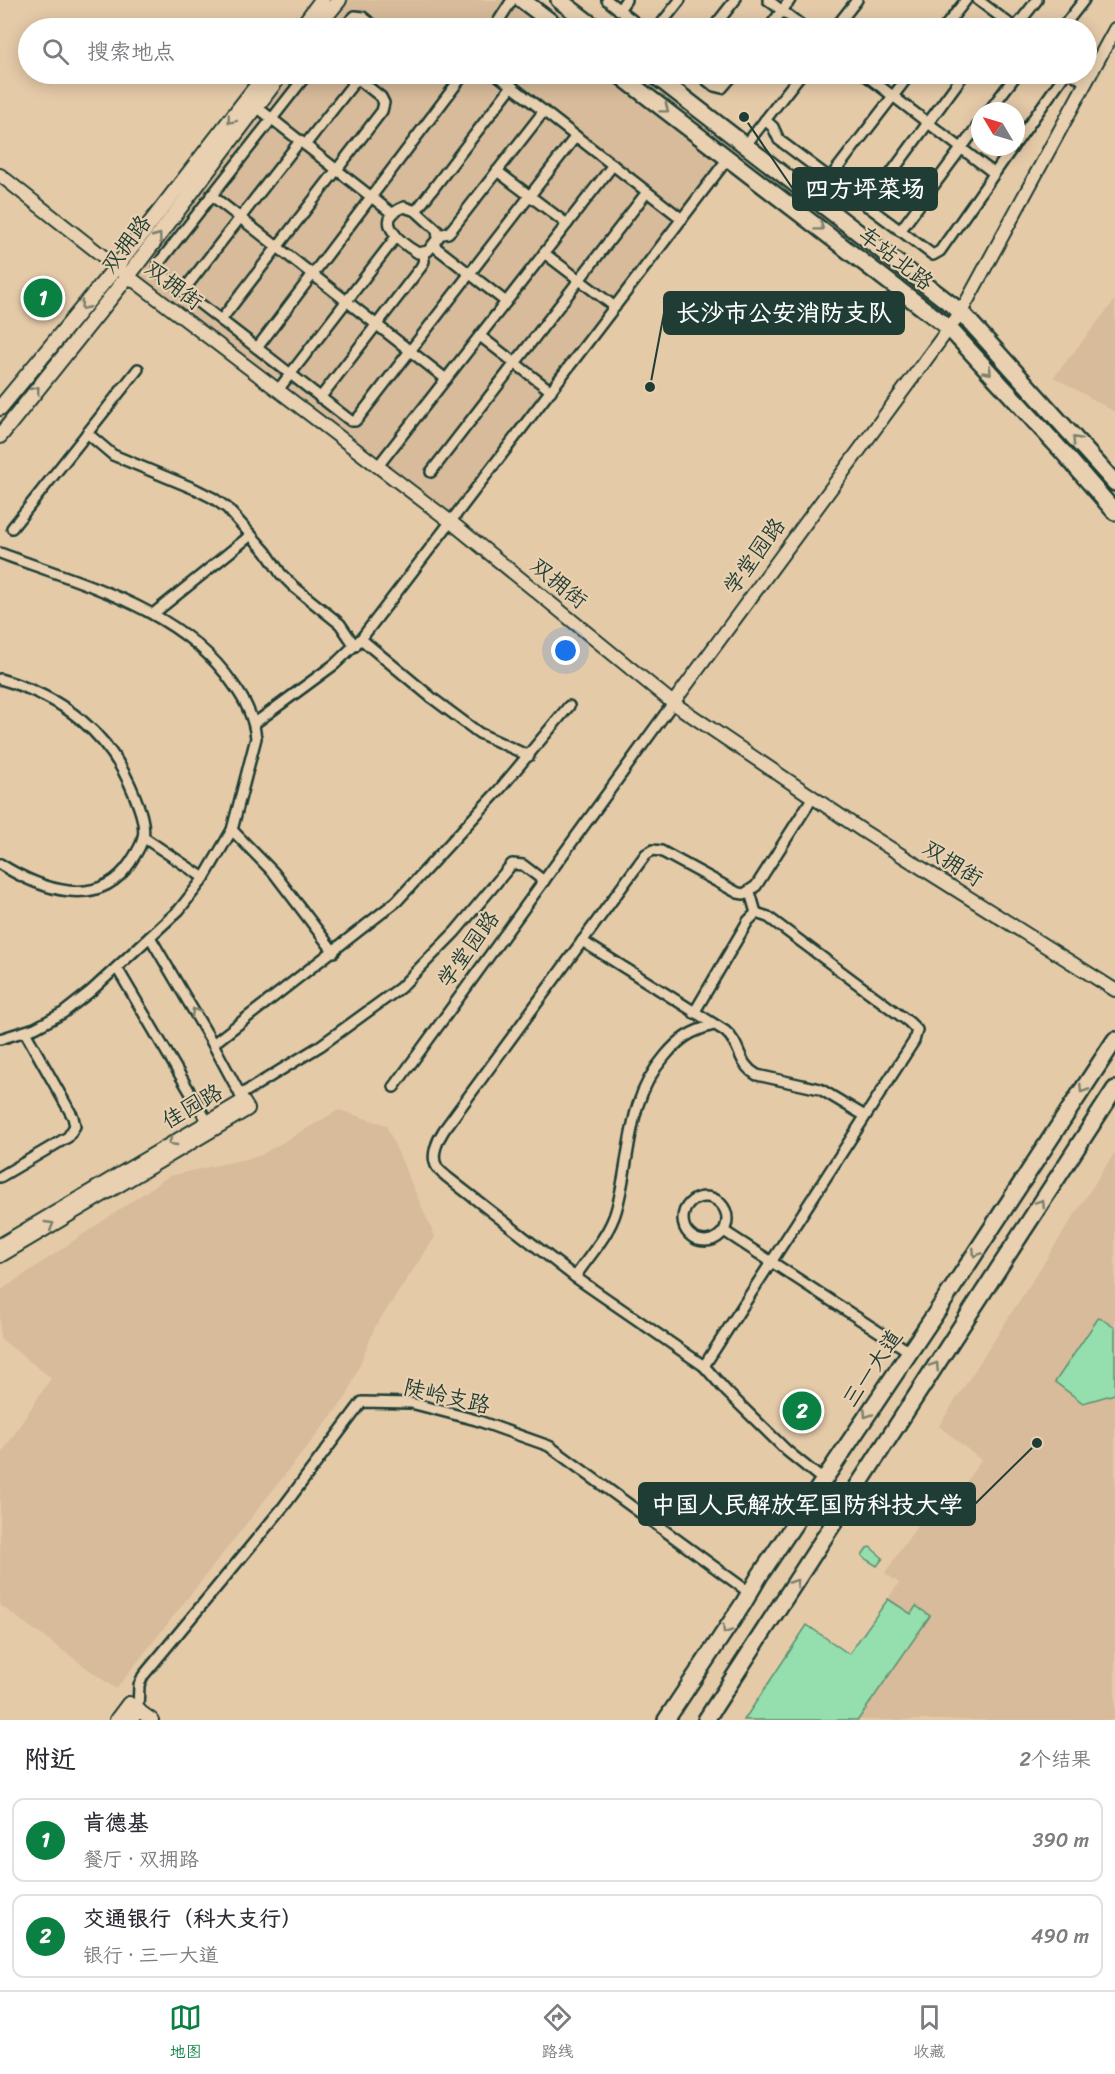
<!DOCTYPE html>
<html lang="zh">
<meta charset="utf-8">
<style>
:root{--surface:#fff;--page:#f7f7f7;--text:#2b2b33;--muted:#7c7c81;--line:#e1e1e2;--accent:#0b8043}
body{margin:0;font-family:Sriracha,"LXGW WenKai TC",sans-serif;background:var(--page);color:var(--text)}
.compass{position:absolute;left:971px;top:102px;width:54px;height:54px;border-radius:50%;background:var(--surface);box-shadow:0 3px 15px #0003;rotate:308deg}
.you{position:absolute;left:566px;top:651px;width:21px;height:21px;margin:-15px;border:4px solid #fff;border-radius:50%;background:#1a73e8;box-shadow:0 0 0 9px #1a73e833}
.badge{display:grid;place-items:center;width:39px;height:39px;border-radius:50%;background:var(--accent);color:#fff;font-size:20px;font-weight:700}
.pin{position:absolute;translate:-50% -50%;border:3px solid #fff;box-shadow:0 2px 6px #0006}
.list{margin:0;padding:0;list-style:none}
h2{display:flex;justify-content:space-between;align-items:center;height:78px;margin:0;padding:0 24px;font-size:26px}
h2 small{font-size:20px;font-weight:400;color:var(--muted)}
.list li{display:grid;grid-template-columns:39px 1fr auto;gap:18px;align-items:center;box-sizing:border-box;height:84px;margin:0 12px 12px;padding:0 12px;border:2px solid var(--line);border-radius:12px}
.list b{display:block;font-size:22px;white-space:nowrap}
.list p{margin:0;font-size:20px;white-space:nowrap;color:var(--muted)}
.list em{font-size:20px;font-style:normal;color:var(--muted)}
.icon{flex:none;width:33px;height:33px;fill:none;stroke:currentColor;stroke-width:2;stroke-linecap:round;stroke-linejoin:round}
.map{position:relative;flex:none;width:1115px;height:1720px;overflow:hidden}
.search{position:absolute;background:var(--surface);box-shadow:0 3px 15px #0003;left:18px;right:18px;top:18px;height:66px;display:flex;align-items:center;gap:15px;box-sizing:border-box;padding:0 21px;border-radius:33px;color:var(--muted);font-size:22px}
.sheet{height:270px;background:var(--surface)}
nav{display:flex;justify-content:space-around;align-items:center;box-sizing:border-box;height:84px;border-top:2px solid var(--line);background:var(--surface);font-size:16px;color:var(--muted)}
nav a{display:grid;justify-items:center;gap:3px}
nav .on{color:var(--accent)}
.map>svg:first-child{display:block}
.built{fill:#d7bb9a}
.green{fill:#95dead;stroke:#5a8e70;stroke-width:1.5}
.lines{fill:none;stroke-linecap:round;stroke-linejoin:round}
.minor-casing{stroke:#1f3d34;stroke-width:14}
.tertiary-casing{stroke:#1f3d34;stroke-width:16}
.secondary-casing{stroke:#1f3d34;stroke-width:18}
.primary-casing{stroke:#1f3d34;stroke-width:20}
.trunk-casing{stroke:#1f3d34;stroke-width:20}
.minor{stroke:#e8d0b0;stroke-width:9}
.tertiary{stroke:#e8d0b0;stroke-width:12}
.secondary{stroke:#e8d0b0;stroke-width:14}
.primary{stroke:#e8d0b0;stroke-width:15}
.trunk{stroke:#e8d0b0;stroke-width:15}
.oneway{stroke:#797f6c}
.labels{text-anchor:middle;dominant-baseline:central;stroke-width:4.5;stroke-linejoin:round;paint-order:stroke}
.street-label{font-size:22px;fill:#1f3d34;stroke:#e8d0b0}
.leader{fill:none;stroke:#1f3d34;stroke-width:2}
.callout-dot{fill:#1f3d34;stroke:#e8d0b0;stroke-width:2}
.callout{fill:#1f3d34;stroke:#1f3d34;stroke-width:2}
.callout-label{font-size:24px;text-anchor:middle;font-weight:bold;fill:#fff}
</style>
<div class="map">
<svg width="1115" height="1720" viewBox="0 0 1115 1720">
<rect width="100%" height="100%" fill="#e5caa8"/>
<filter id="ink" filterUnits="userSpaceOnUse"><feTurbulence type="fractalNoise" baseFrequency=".0167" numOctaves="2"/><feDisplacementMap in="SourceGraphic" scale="12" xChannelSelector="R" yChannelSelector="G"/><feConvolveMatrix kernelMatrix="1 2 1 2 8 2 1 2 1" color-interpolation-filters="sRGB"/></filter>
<g filter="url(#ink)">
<g class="built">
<polygon points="341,0 523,0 560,28 319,28"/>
<polygon points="284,74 619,74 729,157 451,522 128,276"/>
<polygon points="1115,300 1115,412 1054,377"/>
<polygon points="339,1110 386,1125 435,1237 375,1327 347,1396 116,1689 0,1605 0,1456 51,1378 0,1338 0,1291 169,1176 259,1156"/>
<polygon points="1115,1152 1115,1720 744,1720 807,1625 849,1654 899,1583 885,1573 923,1517 937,1525 981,1460 939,1426"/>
</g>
<g class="green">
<polygon points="1099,1317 1115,1328 1115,1394 1083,1403 1055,1382"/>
<polygon points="870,1547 883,1558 877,1566 864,1558 862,1555 867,1548"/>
<polygon points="888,1599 911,1614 916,1606 930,1616 858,1720 744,1720 807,1625 849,1654"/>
</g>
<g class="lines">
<defs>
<g id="minor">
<polyline points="607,0 642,28"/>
<polyline points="768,0 805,28"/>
<polyline points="978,0 1015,28 1037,0"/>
<polyline points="619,10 626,0"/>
<polyline points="343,28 355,16 363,17 376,28"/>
<polyline points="494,28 512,0"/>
<polyline points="658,28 680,0"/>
<polyline points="713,28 735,0"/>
<polyline points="769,28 790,0"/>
<polyline points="835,28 857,0"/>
<polyline points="944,28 966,0"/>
<polyline points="1062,28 1084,0"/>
<polyline points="307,74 162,259 159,263 159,272 351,421 355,421 359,417 576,136"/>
<polyline points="496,74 682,219"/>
<polyline points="699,74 714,86 722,88 734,74"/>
<polyline points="864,74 991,171"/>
<polyline points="1073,74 1086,83"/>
<polyline points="253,104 393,214"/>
<polyline points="989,111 1017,74"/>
<polyline points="765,120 773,127 779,140 933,255 940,251 1013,147"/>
<polyline points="1016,143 1065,74"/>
<polyline points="305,145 360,75"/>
<polyline points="745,146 801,74"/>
<polyline points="497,171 567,224"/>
<polyline points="830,178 910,74"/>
<polyline points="211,195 446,379"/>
<polyline points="867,206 964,74"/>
<path d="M404,207L416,211L437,230L438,238L428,251L418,253C402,244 371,219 404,207Z"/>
<polyline points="416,211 512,86"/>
<polyline points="900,231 980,123"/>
<polyline points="438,235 448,233 452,229 544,111"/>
<polyline points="434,246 506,302"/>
<polyline points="544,253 615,307"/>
<polyline points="183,291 300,141"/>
<polyline points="221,320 382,111 384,103 381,97 357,78"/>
<polyline points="480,336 551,391"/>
<polyline points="257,348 464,74"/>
<polyline points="278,390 396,237"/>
<polyline points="320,398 421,267 424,261 423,253"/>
<polyline points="87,433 113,455 195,489 213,498 227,508 266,552 281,574 294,587 340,624 355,646"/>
<polyline points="378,466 613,165"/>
<polyline points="431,472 647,192"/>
<polyline points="12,528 138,369"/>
<path d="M0,553C82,584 181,608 233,684C245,700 254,718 256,738L232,830L204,878L179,910L91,991L63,1013L35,1028L0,1039"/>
<polyline points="153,614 251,535"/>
<polyline points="361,639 432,698 479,733 529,756"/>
<path d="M0,679C63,697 109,732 134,794C139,807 146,824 143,838C141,847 135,855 130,863C98,911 40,889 0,864"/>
<polyline points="255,723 335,664 361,639 729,157"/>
<path d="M813,797L756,886L744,894L738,893L661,851L653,850L646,854L444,1130C438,1139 430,1156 437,1167C439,1171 444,1174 447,1177L575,1277L704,1366L727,1392L787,1451L823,1480"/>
<polyline points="232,830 274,873 334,952"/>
<polyline points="143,837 204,878"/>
<polyline points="750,892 756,913"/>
<polyline points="150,937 213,1044 242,1098"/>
<path d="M582,941L725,1031C742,1045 737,1064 757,1075L820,1089L865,1116"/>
<polyline points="117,968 210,1126"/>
<polyline points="694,1013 748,921 756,913 768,917 909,1022 917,1030 914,1041 704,1366"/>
<polyline points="213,1044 397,901 499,790 569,706"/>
<polyline points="394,1087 673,703"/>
<polyline points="240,1095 320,1046 400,988 455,932 512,864 523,865 544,881"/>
<polyline points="0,1177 68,1137 75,1126 73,1117 25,1032"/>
<circle cx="705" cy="1219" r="22"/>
<polyline points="724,1231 910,1352"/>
<path d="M575,1277C589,1256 609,1235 616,1211C632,1156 625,1102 665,1056C680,1038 691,1031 714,1025"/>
<polyline points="138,1710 139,1685 143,1676 284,1506 362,1402 411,1403 476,1420 549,1446 750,1593"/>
</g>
<g id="tertiary">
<polyline points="0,175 128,276 451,522 673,703 863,831 1115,990"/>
<polyline points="673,703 961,312 1115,29"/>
<polyline points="0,1245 243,1101 248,1109 0,1256"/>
<polyline points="131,1705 152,1720"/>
</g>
<g id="secondary">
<polyline points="301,28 322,0"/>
<polyline points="316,28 339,0"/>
<polyline points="0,408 117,266 266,74"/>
<polyline points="0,436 128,276 281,74"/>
<polyline points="117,1720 129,1704"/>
<polyline points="130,1720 138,1710"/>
</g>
<g id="primary">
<polyline points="522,0 559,28"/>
<polyline points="559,0 596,28"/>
<polyline points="618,74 949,328 1062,451 1115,512"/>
<polyline points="653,74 961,312 1115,483"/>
</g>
<g id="trunk">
<polyline points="666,1720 743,1604 760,1575 944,1301 1115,1040"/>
<polyline points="706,1720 1115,1089"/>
</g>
</defs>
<use href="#minor" class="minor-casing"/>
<use href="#tertiary" class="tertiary-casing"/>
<use href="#secondary" class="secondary-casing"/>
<use href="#primary" class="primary-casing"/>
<use href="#trunk" class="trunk-casing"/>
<use href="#minor" class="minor"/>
<use href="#tertiary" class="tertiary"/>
<use href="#secondary" class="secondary"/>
<use href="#primary" class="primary"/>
<use href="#trunk" class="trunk"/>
</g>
<defs><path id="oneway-chevron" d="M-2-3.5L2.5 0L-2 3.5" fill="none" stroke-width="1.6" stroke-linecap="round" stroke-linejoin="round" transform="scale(1.5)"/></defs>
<g class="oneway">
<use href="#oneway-chevron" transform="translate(665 109) rotate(37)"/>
<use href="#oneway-chevron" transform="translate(231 120) rotate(128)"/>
<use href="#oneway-chevron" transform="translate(820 227) rotate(37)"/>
<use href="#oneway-chevron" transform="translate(158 237) rotate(-53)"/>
<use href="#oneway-chevron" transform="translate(84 306) rotate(130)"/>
<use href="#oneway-chevron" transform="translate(988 371) rotate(47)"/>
<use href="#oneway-chevron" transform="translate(36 390) rotate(-51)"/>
<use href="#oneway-chevron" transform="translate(1076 440) rotate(-132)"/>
<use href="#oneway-chevron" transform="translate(195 1012) rotate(-120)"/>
<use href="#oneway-chevron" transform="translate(1083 1089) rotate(123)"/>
<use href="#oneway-chevron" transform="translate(172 1142) rotate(150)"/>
<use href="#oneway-chevron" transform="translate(1041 1203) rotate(-57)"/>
<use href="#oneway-chevron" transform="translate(50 1225) rotate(-31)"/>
<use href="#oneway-chevron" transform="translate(976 1253) rotate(123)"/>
<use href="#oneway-chevron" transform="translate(935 1366) rotate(-57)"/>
<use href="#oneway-chevron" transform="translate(867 1414) rotate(124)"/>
<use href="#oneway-chevron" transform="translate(795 1583) rotate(-57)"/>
<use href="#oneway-chevron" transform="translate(726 1630) rotate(124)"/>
</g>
</g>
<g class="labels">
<g class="street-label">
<text transform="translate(126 244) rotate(-53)">双拥路</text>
<text transform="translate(896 258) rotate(38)">车站北路</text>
<text transform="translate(174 285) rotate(37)">双拥街</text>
<text transform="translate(754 556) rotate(-54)">学堂园路</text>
<text transform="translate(559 583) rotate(39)">双拥街</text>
<text transform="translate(953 863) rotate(32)">双拥街</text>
<text transform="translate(468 949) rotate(-54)">学堂园路</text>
<text transform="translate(192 1106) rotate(-30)">佳园路</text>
<text transform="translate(872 1368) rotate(-56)">三一大道</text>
<text transform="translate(447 1396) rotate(13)">陡岭支路</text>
</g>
</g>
<path class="leader" d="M744 117L793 189M650 387L664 313M1037 1443L975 1504"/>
<g class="callout-dot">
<circle cx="744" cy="117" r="6"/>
<circle cx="650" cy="387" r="6"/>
<circle cx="1037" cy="1443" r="6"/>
</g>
<g class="callout">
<rect x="793" y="168" width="144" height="42" rx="6"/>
<rect x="664" y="292" width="240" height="42" rx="6"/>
<rect x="639" y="1483" width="336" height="42" rx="6"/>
</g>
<g class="callout-label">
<text x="865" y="197">四方坪菜场</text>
<text x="784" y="321">长沙市公安消防支队</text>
<text x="807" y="1513">中国人民解放军国防科技大学</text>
</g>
</svg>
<svg class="compass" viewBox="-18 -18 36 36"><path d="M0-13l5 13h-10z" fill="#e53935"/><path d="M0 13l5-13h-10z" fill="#7c7c81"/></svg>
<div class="you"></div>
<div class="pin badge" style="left:43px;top:298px">1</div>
<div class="pin badge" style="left:802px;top:1411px">2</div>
<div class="search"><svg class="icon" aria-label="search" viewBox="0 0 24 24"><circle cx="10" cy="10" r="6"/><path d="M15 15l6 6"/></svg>搜索地点</div>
</div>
<section class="sheet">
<h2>附近<small>2个结果</small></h2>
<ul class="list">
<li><span class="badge">1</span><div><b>肯德基</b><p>餐厅 · 双拥路</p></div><em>390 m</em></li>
<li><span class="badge">2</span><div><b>交通银行（科大支行）</b><p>银行 · 三一大道</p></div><em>490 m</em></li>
</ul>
</section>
<nav>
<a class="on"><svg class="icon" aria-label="map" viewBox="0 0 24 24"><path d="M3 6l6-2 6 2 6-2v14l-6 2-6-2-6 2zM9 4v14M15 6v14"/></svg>地图</a>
<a><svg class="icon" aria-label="directions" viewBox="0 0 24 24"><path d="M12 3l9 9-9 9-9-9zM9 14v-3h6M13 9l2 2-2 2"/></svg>路线</a>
<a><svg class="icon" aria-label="saved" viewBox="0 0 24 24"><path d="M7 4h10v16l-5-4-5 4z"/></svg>收藏</a>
</nav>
